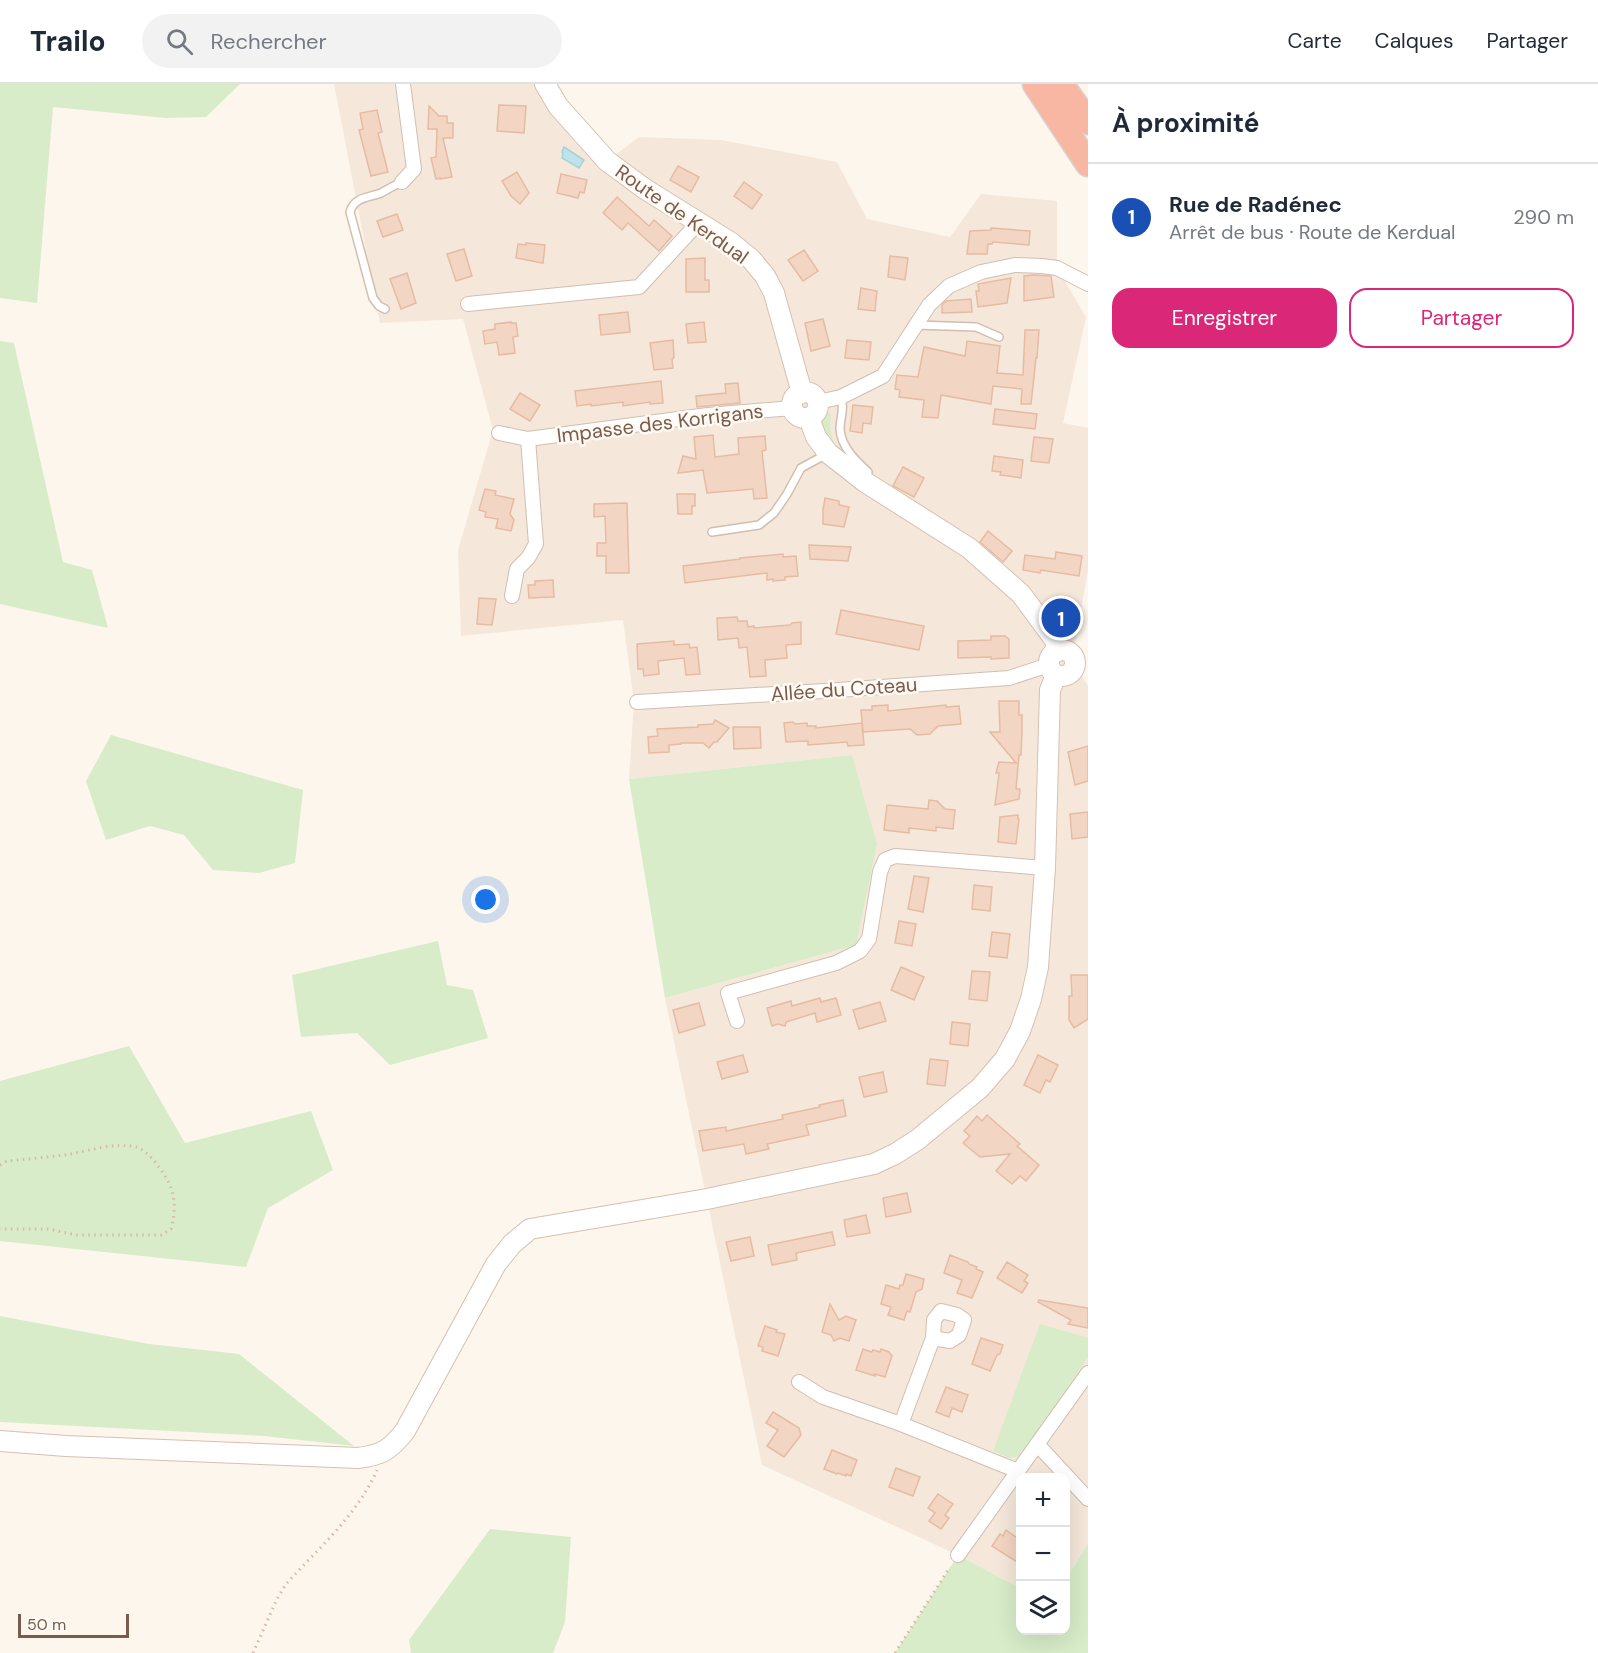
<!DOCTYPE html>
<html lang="fr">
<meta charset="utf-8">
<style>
:root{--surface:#fff;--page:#f2f2f3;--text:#1f2937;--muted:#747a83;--line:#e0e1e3;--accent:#db2777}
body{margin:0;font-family:"DM Sans",sans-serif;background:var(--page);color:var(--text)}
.controls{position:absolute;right:18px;bottom:18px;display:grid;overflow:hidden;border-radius:12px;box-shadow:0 6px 24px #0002}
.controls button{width:54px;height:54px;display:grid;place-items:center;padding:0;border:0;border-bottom:2px solid var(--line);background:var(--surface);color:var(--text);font:30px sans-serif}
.scale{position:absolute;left:18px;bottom:15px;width:111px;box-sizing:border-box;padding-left:6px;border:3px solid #7a5c4d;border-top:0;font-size:16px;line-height:21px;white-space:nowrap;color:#7a5c4d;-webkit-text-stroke:4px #fffaf3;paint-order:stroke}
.you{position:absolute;left:486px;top:816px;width:21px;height:21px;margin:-15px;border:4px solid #fff;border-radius:50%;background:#1a73e8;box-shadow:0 0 0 9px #1a73e833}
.badge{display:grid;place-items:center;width:39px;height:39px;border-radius:50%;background:var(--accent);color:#fff;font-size:20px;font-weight:700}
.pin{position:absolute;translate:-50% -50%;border:3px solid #fff;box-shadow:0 2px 6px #0006}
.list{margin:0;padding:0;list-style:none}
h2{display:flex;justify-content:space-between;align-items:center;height:78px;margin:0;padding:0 24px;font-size:26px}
h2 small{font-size:20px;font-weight:400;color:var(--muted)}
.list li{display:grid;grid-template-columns:39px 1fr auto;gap:18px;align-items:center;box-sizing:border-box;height:108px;padding:0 24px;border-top:2px solid var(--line)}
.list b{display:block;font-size:22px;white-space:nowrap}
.list p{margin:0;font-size:20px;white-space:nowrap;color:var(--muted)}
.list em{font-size:20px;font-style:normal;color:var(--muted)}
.actions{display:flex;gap:12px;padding:18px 24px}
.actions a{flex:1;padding:14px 0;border:2px solid var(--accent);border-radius:18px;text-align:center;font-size:21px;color:var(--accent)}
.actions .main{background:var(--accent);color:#fff}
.icon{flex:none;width:33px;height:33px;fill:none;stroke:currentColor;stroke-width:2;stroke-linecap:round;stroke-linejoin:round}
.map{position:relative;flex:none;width:1088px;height:1569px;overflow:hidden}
header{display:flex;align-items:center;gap:36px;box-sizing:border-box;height:84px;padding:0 30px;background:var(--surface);border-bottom:2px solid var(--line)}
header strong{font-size:28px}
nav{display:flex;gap:33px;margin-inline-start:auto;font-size:21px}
.search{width:420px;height:54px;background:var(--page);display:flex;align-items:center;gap:15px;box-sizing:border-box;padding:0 21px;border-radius:33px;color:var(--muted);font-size:22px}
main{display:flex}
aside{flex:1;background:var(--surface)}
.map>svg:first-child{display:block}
.residential{fill:#f5e8da}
.green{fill:#d8ecc9}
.water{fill:#bfe3e8;stroke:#a5d3da;stroke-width:1.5}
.building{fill:#f3d5c3;stroke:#e6bba3;stroke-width:1.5}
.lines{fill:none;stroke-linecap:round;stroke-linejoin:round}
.lane-casing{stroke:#d1beb0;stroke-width:10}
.street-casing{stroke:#d1beb0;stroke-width:16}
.secondary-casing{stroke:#d6c0b0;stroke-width:22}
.highway-casing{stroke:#dad1cd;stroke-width:27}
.path{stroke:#d9b8a5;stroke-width:3;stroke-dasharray:1.5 4.5;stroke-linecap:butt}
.lane{stroke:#fff;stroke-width:7}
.street{stroke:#fff;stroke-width:14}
.secondary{stroke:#fff;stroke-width:20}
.highway{stroke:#f7b7a3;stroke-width:24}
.labels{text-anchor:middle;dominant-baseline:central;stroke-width:5;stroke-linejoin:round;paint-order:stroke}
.street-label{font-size:20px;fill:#7a5c4d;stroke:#fffaf3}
</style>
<header>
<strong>Trailo</strong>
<div class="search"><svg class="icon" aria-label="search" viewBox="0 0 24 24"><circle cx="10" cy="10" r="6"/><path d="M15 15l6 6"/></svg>Rechercher</div>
<nav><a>Carte</a><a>Calques</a><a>Partager</a></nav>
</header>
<main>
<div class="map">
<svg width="1088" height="1569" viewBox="0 0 1088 1569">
<rect width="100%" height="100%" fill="#fdf6ec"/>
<polygon class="residential" points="334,0 545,0 607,77 639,53 721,56 837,78 867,135 950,153 981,110 1057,117 1057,184 1086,233 1063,339 1088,344 1088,487 1072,575 1088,602 1088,1460 1066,1495 1066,1394 1020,1394 1020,1504 958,1471 762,1381 665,914 856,861 852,671 629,695 634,618 623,536 461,552 458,466 493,346 463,235 380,239"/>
<g class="green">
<polygon points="0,0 240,0 206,33 166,34 53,23 37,219 0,214"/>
<polygon points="0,257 14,259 63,478 92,486 108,544 0,520"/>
<polygon points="826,325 831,331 830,343 834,361 814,328"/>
<polygon points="111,651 303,706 295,779 259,789 213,786 184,751 150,742 106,756 86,697"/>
<polygon points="852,671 877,760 856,861 665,914 629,695"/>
<polygon points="438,857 447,901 473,906 488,954 390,981 357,949 301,953 292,891"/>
<polygon points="129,962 185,1059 311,1027 333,1086 268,1124 246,1183 0,1157 0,997"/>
<polygon points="0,1232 149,1260 239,1270 354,1362 264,1352 0,1338"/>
<polygon points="1040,1240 1088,1254 1088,1273 1021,1372 1009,1374 993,1367"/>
<polygon points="490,1445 571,1453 565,1538 553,1569 411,1569 409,1556"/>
<polygon points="1088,1460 1088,1569 895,1569 958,1471 1020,1504 1020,1546 1066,1546 1066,1495"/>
</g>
<polygon class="water" points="564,63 584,76 579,84 562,74 563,70 562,68"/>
<g class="building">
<polygon points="499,21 526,22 524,49 497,47"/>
<polygon points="429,22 439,32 447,32 447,39 453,39 453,54 443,54 452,93 440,95 440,94 436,95 431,74 436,73 437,45 428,45"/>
<polygon points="377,26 382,48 378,49 388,88 371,92 359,46 363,45 360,29"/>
<polygon points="678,82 699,93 691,108 670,96"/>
<polygon points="517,88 529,109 520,120 511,112 502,97"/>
<polygon points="561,90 587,96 584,109 580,108 578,114 557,109"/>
<polygon points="744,98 762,111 752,125 734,112"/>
<polygon points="617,113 649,142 654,136 672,152 659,167 628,139 622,146 603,129"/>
<polygon points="397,130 403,146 383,153 377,137"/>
<polygon points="991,144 1030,147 1029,161 993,158 992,160 988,160 987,170 967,170 970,147 991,146"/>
<polygon points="526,159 545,161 543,179 516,174 518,160 526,161"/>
<polygon points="464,165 472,192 456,197 447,170"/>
<polygon points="804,166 818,187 803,197 788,176"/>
<polygon points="890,172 908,174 905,196 888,193"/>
<polygon points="705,174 705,196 709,196 709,208 686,208 686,175"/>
<polygon points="407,189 416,219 401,225 390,195"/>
<polygon points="1033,191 1051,192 1054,213 1024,217 1024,192"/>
<polygon points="1011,194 1007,219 978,223 976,207 979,207 978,200"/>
<polygon points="861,204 877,207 875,227 858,225"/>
<polygon points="971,215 972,228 942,229 942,221 946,217"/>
<polygon points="628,228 630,248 601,251 599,231"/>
<polygon points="823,235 830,262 811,267 805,239"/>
<polygon points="511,238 511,239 516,239 518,252 513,253 515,269 499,271 497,258 485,260 483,247 495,245 495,240"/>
<polygon points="704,238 706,258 688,259 686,240"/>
<polygon points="1025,246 1039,246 1037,274 1036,274 1031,320 1021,320 1022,305 993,302 991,320 941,311 938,334 922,333 924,316 899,313 900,306 895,305 897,291 918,293 924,263 965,272 967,257 1000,262 997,289 1023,291"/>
<polygon points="673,256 674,273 672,276 673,284 654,286 650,259"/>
<polygon points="847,256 871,258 869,276 845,274"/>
<polygon points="661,297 663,319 650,320 650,318 623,322 623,318 591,322 591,320 577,322 575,307"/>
<polygon points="738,299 740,319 697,323 696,312 726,309 725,300"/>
<polygon points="520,309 540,321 530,337 510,325"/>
<polygon points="853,321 873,323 871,340 863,339 862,349 850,347"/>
<polygon points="995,325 1037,330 1035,345 993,340"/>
<polygon points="713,351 715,373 739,370 738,354 765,352 766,366 762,367 767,414 754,415 753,405 707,409 703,386 678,389 683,372 696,375 694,353"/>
<polygon points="1034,353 1053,355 1049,379 1031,377"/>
<polygon points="994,372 1023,376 1021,394 1000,391 1001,388 992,387"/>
<polygon points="903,383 924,394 914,413 893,402"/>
<polygon points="485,405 496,407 495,411 514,415 510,430 514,436 511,447 496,444 498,435 485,433 486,428 479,426"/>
<polygon points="677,410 695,410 695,422 692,422 692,430 678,430"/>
<polygon points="825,414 839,417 839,421 849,423 844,443 823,440 823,426"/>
<polygon points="627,419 629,489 606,489 606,472 597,472 597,459 606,459 605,432 594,433 594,420"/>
<polygon points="988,447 1012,467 1003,478 980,458"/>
<polygon points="809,461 851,463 848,477 810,475"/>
<polygon points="1056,468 1082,472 1079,492 1041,486 1040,489 1023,486 1025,471 1055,475"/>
<polygon points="783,470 783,473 796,472 798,492 785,493 785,496 773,497 773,495 767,496 767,489 685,499 683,482 740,475 740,474"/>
<polygon points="553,496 554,513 529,514 528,501 535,501 535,497"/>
<polygon points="479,514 496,515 492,541 477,540"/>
<polygon points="841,526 924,542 919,566 836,550"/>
<polygon points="737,533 738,537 747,537 748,543 754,542 754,544 790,541 792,539 801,538 801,560 786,561 787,574 765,576 766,592 750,593 747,563 739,564 738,554 718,556 717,534"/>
<polygon points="991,552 1005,552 1009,555 1009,574 991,575 991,573 958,574 958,557 991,556"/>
<polygon points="674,557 674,561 689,560 690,564 697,563 700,590 686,591 684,574 658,577 659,590 644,592 643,585 638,585 637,560"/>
<polygon points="999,617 1019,617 1019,631 1022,631 1022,649 1021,671 1019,671 1016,705 1020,705 1019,715 995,721 999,689 996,689 999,678 1016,679 990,648 1000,648"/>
<polygon points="888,621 888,627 946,621 946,623 959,622 961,640 938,642 930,650 917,651 910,645 863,648 861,626 872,626 872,622"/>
<polygon points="715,636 729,644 717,658 714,658 709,664 703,659 681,659 681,660 669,661 669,668 649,669 648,653 658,652 657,645 698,643 698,641 713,640"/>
<polygon points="793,638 795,640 807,639 807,642 816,642 816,644 862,639 864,661 848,662 847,658 808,661 808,657 786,658 784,639"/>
<polygon points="733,643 760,643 761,664 734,665"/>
<polygon points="1088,662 1088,697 1075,701 1068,668"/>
<polygon points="929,716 937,717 945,725 955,726 953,745 936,743 936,747 909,744 909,749 884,746 887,721 928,725"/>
<polygon points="1088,728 1088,753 1072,755 1070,730"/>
<polygon points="1018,731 1018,735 1019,735 1016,760 998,758 1000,733"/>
<polygon points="914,792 929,794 923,828 908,825"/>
<polygon points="974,801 992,803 990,827 972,825"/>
<polygon points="899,837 916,840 912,862 895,859"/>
<polygon points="992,848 1010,850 1007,874 989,872"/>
<polygon points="901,883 924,893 914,916 891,906"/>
<polygon points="972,887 990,888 987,917 969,915"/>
<polygon points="1071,891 1088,891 1088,935 1074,944 1069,936 1069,912 1072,912"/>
<polygon points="820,914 821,918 836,914 841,931 817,938 815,929 786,938 785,942 778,940 772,942 767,924 791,917 792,922"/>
<polygon points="880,918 886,937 859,945 853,926"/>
<polygon points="699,919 705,941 679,949 673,926"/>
<polygon points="952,938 970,940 968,962 950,960"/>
<polygon points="743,971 748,988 722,995 717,978"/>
<polygon points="1038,971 1058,981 1050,998 1046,996 1040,1009 1024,1001"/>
<polygon points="930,975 948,977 945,1002 927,1000"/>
<polygon points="883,988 887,1008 864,1013 859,993"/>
<polygon points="843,1016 846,1032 806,1041 809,1051 767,1060 769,1065 746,1070 744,1060 703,1067 699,1047 726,1043 726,1047 783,1035 782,1031 820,1023 819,1021"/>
<polygon points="987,1031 1020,1060 1017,1062 1039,1081 1026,1097 1020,1092 1012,1100 996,1087 1010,1070 980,1073 963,1059 970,1052 964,1047 977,1032 982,1037"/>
<polygon points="907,1109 911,1128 886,1133 883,1114"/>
<polygon points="866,1131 870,1149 847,1153 844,1136"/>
<polygon points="832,1148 835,1161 796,1169 797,1176 772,1181 768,1161"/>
<polygon points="750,1153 754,1172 731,1177 726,1158"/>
<polygon points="950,1171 968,1178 969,1180 977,1183 976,1185 983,1188 972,1214 957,1209 962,1196 944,1189"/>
<polygon points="1007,1178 1028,1191 1024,1197 1028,1199 1022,1209 997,1194"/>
<polygon points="906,1190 924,1195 922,1205 916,1208 910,1228 907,1227 904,1236 888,1231 891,1223 881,1220 886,1201 899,1205 900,1201 903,1201"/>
<polygon points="1039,1216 1088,1224 1088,1244 1068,1240 1071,1236 1038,1218"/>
<polygon points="830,1220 839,1236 846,1232 856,1236 849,1257 840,1254 834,1257 831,1251 822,1248"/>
<polygon points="765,1242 777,1246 776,1248 785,1250 778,1272 762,1267 763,1263 758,1262"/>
<polygon points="981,1254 1003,1261 1000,1270 997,1271 990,1287 972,1280"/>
<polygon points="863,1265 872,1268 873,1266 880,1268 881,1265 889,1268 892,1272 885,1293 875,1290 875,1292 856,1286"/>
<polygon points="946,1303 968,1311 962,1328 952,1324 949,1333 936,1328"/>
<polygon points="773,1328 799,1344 801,1351 784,1373 767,1362 778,1346 766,1339"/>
<polygon points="832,1366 857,1376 851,1392 846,1390 846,1392 838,1389 837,1390 824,1385"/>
<polygon points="896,1384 920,1393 913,1412 889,1403"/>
<polygon points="938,1410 953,1420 945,1431 949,1434 941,1445 929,1437 935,1429 928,1424"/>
<polygon points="1006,1446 1020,1456 1020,1480 992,1462 1000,1450 1003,1452"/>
</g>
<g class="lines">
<defs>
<g id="lane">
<path d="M385,225L379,222L373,214L350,128C354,113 368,114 381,109C388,105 395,101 402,98"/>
<polyline points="916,241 976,243 999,253"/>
<path d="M841,313C845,326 840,333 840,345C841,363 856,377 868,388L866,395"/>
<polyline points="712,448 759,441 774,429 787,410 801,384 825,371"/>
</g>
<g id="street">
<polyline points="402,98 414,85 403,0"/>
<polyline points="468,220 639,203 698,139"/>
<polyline points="818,318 841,313 883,292 929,221 949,202 981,188 1015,181 1042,182 1057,184 1088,200"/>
<polyline points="499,349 528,355 708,331 793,324"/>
<polyline points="512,512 517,485 528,474 536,460 528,355"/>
<polyline points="637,618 824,607 1009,594 1049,581"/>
<polyline points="737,937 728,909 836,879 860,867 869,855 880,788 885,776 895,772 1045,784"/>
<polyline points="799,1298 823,1313 901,1340 1018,1387"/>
<polyline points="901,1340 933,1254 950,1257 959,1251 964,1236 957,1231 941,1227 934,1236 933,1254"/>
<polyline points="1037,1360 1088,1415"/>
<polyline points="958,1471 1088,1289"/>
</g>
<g id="secondary">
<polyline points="545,0 558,22 607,77 645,105 730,158 751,175 765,192 774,209 802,309"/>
<circle cx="805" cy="321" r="13"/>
<polyline points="809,334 816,353 828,369 865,398 969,464 1021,510 1055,556 1058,567"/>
<circle cx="1062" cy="579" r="13"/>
<path d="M0,1357L66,1362L358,1374C382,1371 390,1366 405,1347L496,1180L512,1160L530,1145L707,1115L874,1080L895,1070L917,1056L980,1004L1005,975L1020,947L1031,915L1038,883L1045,784L1050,606L1056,591"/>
</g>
<g id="highway">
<polyline points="1035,0 1088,80"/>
<polyline points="1061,0 1088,38"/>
</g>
</defs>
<use href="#lane" class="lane-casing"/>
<use href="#street" class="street-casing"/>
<use href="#secondary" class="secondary-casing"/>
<use href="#highway" class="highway-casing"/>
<g class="path">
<path d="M0,1081L7,1077C28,1075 50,1073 71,1070C91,1066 116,1058 136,1063C148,1067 158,1081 165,1092C176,1109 176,1126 171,1145L161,1151H77L48,1145H0"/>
<path d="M253,1569L277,1515L286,1500C318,1465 358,1430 377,1386"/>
<polyline points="895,1569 950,1483"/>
</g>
<use href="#lane" class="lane"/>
<use href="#street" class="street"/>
<use href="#secondary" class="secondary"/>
<use href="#highway" class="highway"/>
</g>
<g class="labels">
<g class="street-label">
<text transform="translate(682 130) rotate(35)">Route de Kerdual</text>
<text transform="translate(660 339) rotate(-7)">Impasse des Korrigans</text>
<text transform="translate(844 605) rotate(-4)">Allée du Coteau</text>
</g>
</g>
</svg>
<div class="controls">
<button>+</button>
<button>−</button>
<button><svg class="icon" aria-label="layers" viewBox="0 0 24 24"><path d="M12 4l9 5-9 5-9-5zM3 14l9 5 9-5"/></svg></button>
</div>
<div class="scale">50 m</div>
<div class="you"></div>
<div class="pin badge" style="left:1061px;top:534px;background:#1a4fb4">1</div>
</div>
<aside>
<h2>À proximité<small></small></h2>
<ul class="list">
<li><span class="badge" style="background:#1a4fb4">1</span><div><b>Rue de Radénec</b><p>Arrêt de bus · Route de Kerdual</p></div><em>290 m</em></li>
</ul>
<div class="actions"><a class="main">Enregistrer</a><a>Partager</a></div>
</aside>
</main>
